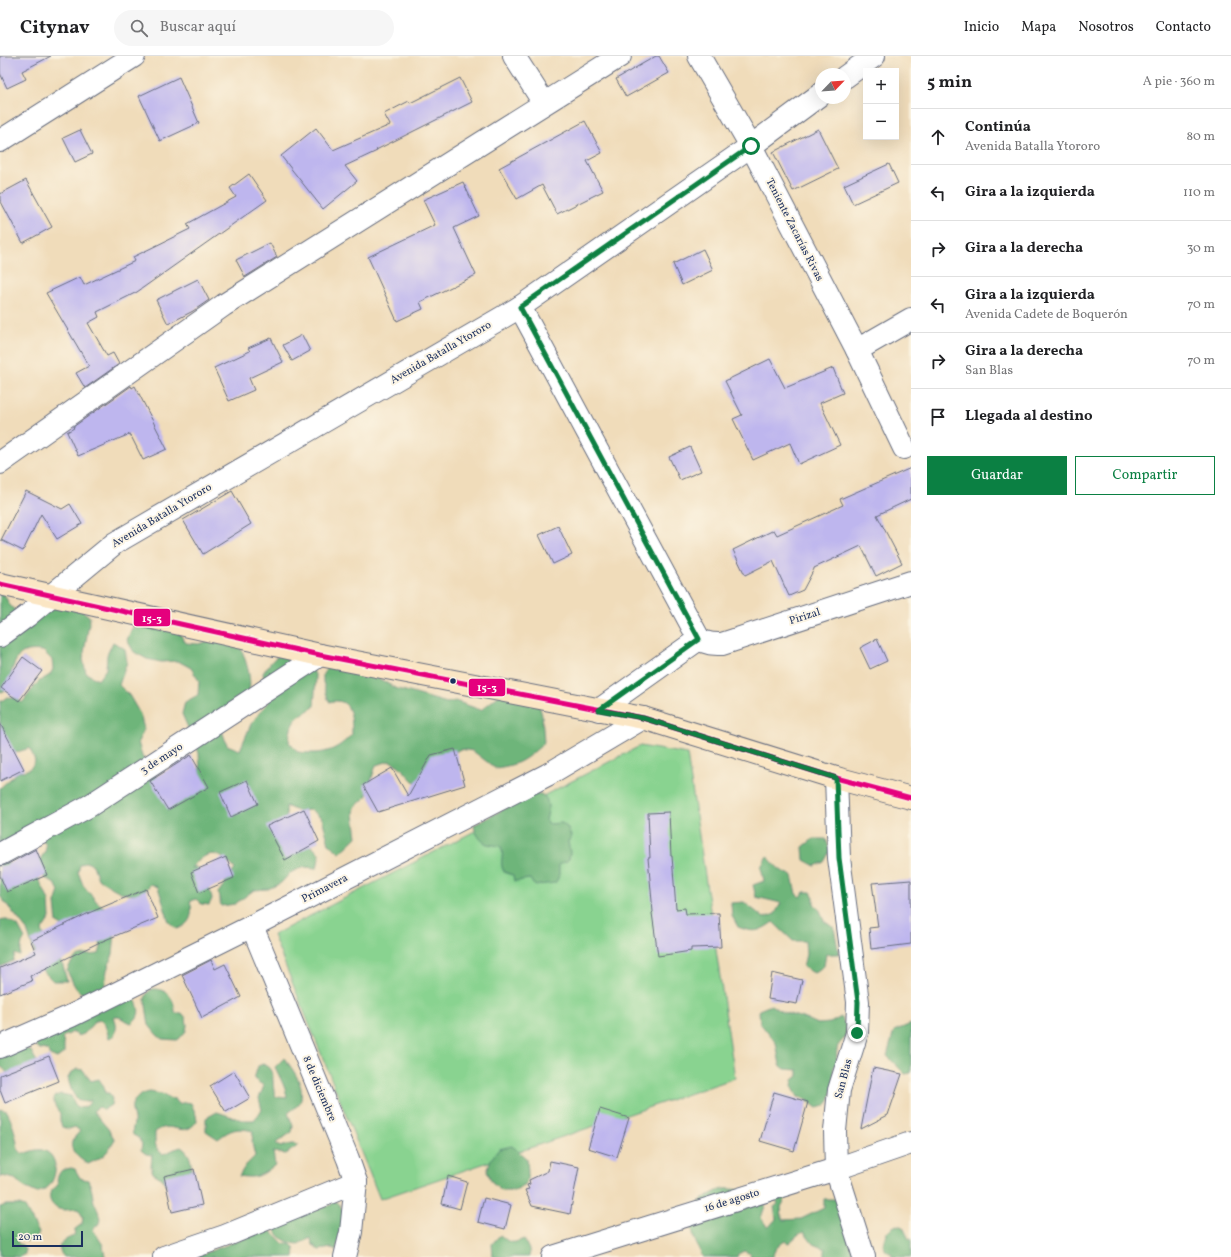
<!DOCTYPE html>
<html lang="es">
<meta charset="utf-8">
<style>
:root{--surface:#fff;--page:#f6f6f6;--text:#202124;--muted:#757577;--line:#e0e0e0;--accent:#0b8043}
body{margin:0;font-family:Vollkorn,serif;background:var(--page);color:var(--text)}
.controls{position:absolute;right:12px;top:12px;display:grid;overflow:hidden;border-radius:0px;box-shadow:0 4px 16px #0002}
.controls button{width:36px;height:36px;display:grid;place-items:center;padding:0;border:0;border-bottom:1px solid var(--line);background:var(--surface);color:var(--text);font:20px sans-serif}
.compass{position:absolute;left:815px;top:12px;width:36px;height:36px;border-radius:50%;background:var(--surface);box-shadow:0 4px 16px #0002;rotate:65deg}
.scale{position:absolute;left:12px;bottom:10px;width:71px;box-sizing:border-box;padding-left:4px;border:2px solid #1b2f5e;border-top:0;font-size:11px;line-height:14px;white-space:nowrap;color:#1b2f5e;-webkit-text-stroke:3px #fcf5e5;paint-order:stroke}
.stop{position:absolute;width:12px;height:12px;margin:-9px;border:3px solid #0b8043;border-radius:50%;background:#fff}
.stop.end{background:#0b8043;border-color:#fff;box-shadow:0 1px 4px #0008}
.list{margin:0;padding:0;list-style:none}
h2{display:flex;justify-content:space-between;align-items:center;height:52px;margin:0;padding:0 16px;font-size:17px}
h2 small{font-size:13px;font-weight:400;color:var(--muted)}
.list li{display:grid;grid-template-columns:26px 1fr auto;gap:12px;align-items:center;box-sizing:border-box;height:56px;padding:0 16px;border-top:1px solid var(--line)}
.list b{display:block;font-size:15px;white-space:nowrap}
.list p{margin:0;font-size:13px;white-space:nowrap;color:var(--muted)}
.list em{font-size:13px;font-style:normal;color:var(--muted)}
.actions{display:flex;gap:8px;padding:12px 16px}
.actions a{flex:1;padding:9px 0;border:1px solid var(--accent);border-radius:0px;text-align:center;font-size:14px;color:var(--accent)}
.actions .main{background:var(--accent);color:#fff}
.icon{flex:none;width:22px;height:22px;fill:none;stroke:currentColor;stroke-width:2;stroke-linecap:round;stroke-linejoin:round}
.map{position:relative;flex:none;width:911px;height:1201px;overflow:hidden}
header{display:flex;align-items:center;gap:24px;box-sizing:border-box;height:56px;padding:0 20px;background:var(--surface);border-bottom:1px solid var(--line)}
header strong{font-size:19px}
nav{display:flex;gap:22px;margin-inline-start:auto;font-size:14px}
.search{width:280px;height:36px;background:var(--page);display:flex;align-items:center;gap:10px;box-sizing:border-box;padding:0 14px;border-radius:22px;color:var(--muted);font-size:15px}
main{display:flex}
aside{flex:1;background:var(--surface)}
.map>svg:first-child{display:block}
.green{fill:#89d390;stroke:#528177}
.forest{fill:#6eb57a;stroke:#44726c}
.building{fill:#beb6ee}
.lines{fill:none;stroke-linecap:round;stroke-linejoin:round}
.minor-casing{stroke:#666c7e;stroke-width:24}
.tertiary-casing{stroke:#666c7e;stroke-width:24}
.secondary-casing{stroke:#666c7e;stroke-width:24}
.minor{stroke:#fff;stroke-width:22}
.tertiary{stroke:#fff;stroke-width:22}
.secondary{stroke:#fbe6c4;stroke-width:22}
.bus-1-casing{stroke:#fcf5e5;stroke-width:8}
.bus-1{stroke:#e5007d;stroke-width:5}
.route{stroke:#0b8043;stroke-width:5}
.bus-dot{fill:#1b2f5e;stroke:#fcf5e5;stroke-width:1.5}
.labels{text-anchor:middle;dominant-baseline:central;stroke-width:4;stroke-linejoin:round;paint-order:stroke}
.street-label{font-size:11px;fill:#1b2f5e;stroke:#fcf5e5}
.line-badge{stroke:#fcf5e5;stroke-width:1.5}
.badge-label{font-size:11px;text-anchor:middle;font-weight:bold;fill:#fff}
</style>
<header>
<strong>Citynav</strong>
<div class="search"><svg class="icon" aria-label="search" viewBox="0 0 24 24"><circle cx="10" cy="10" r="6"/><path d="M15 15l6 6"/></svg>Buscar aquí</div>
<nav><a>Inicio</a><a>Mapa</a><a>Nosotros</a><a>Contacto</a></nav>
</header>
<main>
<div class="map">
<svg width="911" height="1201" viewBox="0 0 911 1201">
<rect width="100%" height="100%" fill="#fcf5e5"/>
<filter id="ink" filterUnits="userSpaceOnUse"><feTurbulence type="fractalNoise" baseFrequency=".025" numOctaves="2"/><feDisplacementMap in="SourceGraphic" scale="8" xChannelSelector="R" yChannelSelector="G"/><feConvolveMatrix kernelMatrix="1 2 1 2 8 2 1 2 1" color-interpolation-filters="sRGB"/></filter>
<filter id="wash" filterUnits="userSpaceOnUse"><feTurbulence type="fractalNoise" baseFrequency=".012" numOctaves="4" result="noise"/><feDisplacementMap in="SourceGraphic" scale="16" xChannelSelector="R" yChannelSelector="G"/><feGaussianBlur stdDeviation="0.9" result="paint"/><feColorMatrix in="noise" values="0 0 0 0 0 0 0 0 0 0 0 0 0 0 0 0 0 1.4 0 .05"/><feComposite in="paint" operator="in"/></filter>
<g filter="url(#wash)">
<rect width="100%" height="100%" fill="#f0dcba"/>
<polygon class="green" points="640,690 687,698 735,1022 380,1143 273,879"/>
<g class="forest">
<path d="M0,536H3L9,548L24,564L38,548L79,552L90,561L83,603L86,617L98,624L106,613L107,599L113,586L125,593L127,606L119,629L129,639L140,658L144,673L138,686L142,700L149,713L168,733L193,726L200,713L199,697L182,658L185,646L198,639L199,625L191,612L178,605L161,606L147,603L134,596L127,584L132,572L144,566H172L186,587L199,588L213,584L240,589C246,606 255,627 246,645C242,653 229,667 222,675L227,689L240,694L251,668L268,646L263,617C278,596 279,596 305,597L316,621L314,651C295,662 291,664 289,686L298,696C322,699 336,696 352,678C352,662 352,640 329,646L323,626V618L329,609L369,611L378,622L395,632L447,647L455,645L481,654L502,637L538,645L542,659L544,687C526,703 520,709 495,712L473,695L460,693L440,706L421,728L413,725L399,710L390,705L376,709L366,741L355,751L354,758L357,781L340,797L329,788L322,762L311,754L297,755L286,750L287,777L310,789L320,798L317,812L303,811L290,817L281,827L268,833L254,834L235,848L221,850L218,837L235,813C218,794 208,793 191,812L196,811C207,818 209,830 212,843L209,849L201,848L196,843L190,845C194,858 190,869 177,873L169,866L158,831L151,828C133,849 117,834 98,823L93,809L86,806L80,809L78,816L83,829L97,846L109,855L115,876L113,898L107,914L105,929L102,935C77,942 78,936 67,915C75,896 81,900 99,898L101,891L99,883L75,877L57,867L55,847L59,835L56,829L44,821L39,806L46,793L45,786L34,779L0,794V732L19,715C28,715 31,713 35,705L30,692L17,696L7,702H0V646L7,641L18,643L22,647L38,626L50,619L53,613L52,604L43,595C21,593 18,597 11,617L13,623L5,635L0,636Z"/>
<path d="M534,737C536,738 538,738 541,738C550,742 549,756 546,763L549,768L562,767L567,771L571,780L568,786L570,796L569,803L567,805L559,808V820L556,826C550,829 543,827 536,830L533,828L530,823L516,825H514L513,819L504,816C498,806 506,798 500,790C496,789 491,789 487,788C480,785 474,775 474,769L506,752L512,750L513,747Z"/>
<polygon points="813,783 826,783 830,795 824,806 815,810 804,804 803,791"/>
<path d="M767,800C775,809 781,817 792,819L796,838L801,841L804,836H811L814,841V848C821,853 821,858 824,865L834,872L839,898H826L824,910L814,917L803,911L806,898L805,885H793L773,866C759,876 754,877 738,871L732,860L731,847L744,846L764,862L775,858L781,847L756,841L753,829L764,825L761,811Z"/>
<polygon points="0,805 26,812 37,819 49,845 50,862 42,874 46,887 56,898 63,910 67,925 53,925 42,914 36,902 27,874 0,840"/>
<polygon points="5,863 18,870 25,883 22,886 20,900 15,898 13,905 0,911 0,864"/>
<path d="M152,933C167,932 175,943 175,957H182L186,962L187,969L186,975L179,983L177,984L162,983L157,979L149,969L145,943L147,937Z"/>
<path d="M132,939C139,949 143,960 131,967L119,961H114C117,968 117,973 114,980L109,982L105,969L101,964L95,965L84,978L78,980L73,976L67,979L64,980L62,982L64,988V997L57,1002L50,999L47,994L40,993L35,989V983Z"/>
<path d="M771,949L782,956L806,963L817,968L830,967L841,961C846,969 849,977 842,985C840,987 837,990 837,993C836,997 837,1003 837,1007C832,1011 834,1016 834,1021C835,1025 830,1043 828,1046C826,1050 821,1051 817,1052L804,1042L798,1041L792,1030L793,1024L798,1020V1014L785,1013L780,1009L776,987L760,967L759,954Z"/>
<polygon points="911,968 911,1017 905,1018 887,1000 894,975"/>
<polygon points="0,984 31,995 37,1006 8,1019 5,1014 0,1010"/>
<path d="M284,1002C293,1013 306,1031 300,1046C298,1050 292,1054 288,1057L293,1070L292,1076L276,1087L280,1091L292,1088L299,1089L286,1098L273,1096L275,1109C261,1120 257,1123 239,1120L246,1109L255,1100L252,1087L253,1075C237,1071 231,1073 218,1083L206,1075V1062L217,1056L242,1064H254L262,1054L259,1042L264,1030L254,1023L258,1010L263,1008C278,1015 270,1029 276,1041L287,1042C287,1034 279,1020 275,1011Z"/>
<path d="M77,1013L83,1014L91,1025L99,1023L104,1031L105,1037H109L112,1043L111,1049L103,1054L100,1051L97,1052L93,1055L109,1074L115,1084C107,1098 102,1102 88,1108C81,1104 69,1095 72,1086C73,1082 78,1078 80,1075L75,1071L69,1073L62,1071L60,1065V1057C56,1053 52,1046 55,1040L61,1038L71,1040C74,1046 76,1055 85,1051C88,1049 90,1047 91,1044C76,1051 71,1035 68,1022L71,1017Z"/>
<path d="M150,1036L162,1038L168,1042L175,1043L179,1048L185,1046L191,1047L196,1059L197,1065C182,1085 174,1062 155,1076C155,1086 154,1093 163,1098L175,1093L181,1091C190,1097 192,1105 191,1116L169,1136L163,1123L153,1117L151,1111L152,1099L146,1098L141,1094L142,1088L139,1082L133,1079C132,1074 133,1072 134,1067C135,1062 132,1058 132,1054C130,1044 142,1037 150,1036Z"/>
<path d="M0,1053L7,1055C13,1069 16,1078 18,1093L23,1098C29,1096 36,1093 42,1094C59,1098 58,1121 48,1131C45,1134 40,1135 37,1137L24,1131L15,1123L2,1120L0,1122Z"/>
<polygon points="512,1090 527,1103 528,1116 526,1128 515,1134 502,1134 492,1126 487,1115 491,1103 499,1093"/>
<path d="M71,1112L75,1113L80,1122L88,1124C92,1131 92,1138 94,1146C96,1151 102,1161 99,1167C98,1170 94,1171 93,1174L103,1189L105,1201H64C53,1189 64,1184 74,1180L75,1173L82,1168L83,1161L78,1153C72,1153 65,1155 59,1153C52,1151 47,1142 51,1135C53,1133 56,1131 58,1129C56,1124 58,1118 62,1114Z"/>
<path d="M784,1129L787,1140L781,1151L782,1164L801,1163L824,1152V1143H837L854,1201H825V1193L813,1188L804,1176L799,1178L789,1187L785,1185C779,1189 773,1194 773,1201H750L751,1198L744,1195L738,1198L737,1201H703C692,1182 683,1155 706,1141C711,1138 718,1134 723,1133C736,1132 750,1136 763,1138L765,1150L761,1162L768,1172L776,1163L774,1151L778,1148L773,1136Z"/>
<path d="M333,1145H335C352,1158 341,1177 336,1194L332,1192L319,1194L312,1188L311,1182L298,1188C283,1186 279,1181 272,1169L331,1149Z"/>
<path d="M6,1149H19L25,1151L39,1177C37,1183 32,1184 26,1185L21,1181L19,1182L17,1186L19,1188L22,1189L25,1194V1198L19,1201L0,1200V1151Z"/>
<path d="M897,1169L903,1171L909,1183L911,1182V1201H892V1198L886,1195L883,1189C885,1178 887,1173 897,1169Z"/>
<path d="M269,1173L284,1188C294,1187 296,1192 294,1201H195Z"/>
<path d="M500,1179C511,1188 511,1188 524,1183L530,1196L529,1201H493L492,1188Z"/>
</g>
<g id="blocks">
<g class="building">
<polygon points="0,0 51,0 22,15 26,23 7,32 0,17"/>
<polygon points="656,0 659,0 669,17 626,41 616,23"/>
<polygon points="179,21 199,67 160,85 139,40"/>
<polygon points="460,22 472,46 376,94 377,95 345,110 357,125 323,153 281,100 316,72 333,94 390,69 384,58 409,45 410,47"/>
<polygon points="585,65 602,97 587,105 603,135 557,158 542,129 517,143 499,112"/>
<polygon points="818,73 838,113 793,135 773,96"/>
<polygon points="80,74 92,98 75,106 63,82"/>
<polygon points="889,108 898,127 853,148 844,129"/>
<polygon points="249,118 267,144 137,236 97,256 99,261 88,267 107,300 113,297 119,308 85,332 76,317 89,310 46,237 80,221 84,229 135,205 133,201 190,173 187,168 236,141 230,132"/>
<polygon points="26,124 52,171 23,187 0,144 0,138"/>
<polygon points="463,126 479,160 454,172 476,219 420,246 423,253 397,265 368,201 435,169 423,144"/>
<polygon points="270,187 277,201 245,221 236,204"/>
<polygon points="703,193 713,214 682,229 673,208"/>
<polygon points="198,223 209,244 193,255 168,268 156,244"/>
<polygon points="302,279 310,295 292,305 283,289"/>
<polygon points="271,282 283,306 249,322 254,334 229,345 214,312 250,295 248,292"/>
<polygon points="770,303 785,332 833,312 843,337 820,347 840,389 799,408 790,387 753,404 733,363 742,359 725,325"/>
<polygon points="131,330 132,332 135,330 167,393 143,404 130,378 78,400 67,376 74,372 73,371"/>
<polygon points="690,391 701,415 680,424 669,401"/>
<polygon points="911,412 911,443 877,459 902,507 876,520 861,490 814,512 814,513 803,534 789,540 773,505 745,519 733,494 774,474 777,479 843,449 840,443"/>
<polygon points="26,435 62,453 70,448 82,468 57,483 41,458 23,495 1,484"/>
<polygon points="232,435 251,468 203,498 183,464"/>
<polygon points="558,470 572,499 553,508 539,479"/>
<polygon points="877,583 887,605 870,613 860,592"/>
<polygon points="23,601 42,615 19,645 1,632"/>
<polygon points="0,667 24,713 0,725"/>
<polygon points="455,693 465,729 378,756 363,729 392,712 408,740 431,699"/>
<polygon points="191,699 209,731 168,754 150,725"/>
<polygon points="247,724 258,748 231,761 220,736"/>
<polygon points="304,753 319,785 285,804 267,770"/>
<polygon points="669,756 671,800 672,800 676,853 685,852 686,858 719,857 721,891 691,892 691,895 658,900 652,857 653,856 648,802 650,802 648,757"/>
<polygon points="36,793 47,819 7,836 0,820 0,810 6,809"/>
<polygon points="226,801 234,822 199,837 191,816"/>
<polygon points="911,824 911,888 871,893 869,872 878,871 872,827"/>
<polygon points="146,833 158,862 98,887 30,920 32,925 0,938 0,912 36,897 31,885 91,856"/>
<polygon points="211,904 215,913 225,908 241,941 202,962 182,919"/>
<polygon points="772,917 802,924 797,948 768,943"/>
<polygon points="49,1000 59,1025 5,1047 0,1034 0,1019"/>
<polygon points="873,1012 902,1018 888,1059 861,1073"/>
<polygon points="234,1015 250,1042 226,1056 210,1030"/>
<polygon points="774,1036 808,1046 794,1095 760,1085"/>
<polygon points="600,1053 629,1062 617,1101 588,1092"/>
<polygon points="550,1105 579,1111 570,1158 532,1150 525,1134 529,1133 527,1129 530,1128 529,1124 548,1115"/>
<polygon points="194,1113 202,1149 172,1156 164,1120"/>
<polygon points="448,1120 467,1126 460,1153 442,1148"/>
<polygon points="484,1142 511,1149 505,1173 478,1166"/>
</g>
</g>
</g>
<g filter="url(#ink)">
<use href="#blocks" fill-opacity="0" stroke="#666c7e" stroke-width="1"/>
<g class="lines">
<defs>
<g id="minor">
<polyline points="514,0 544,47"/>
<polyline points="699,0 751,90 857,294 911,263"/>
<polyline points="0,85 134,0"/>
<polyline points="520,251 699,583 599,654"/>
<polyline points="857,294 904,392"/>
<polyline points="0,407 224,249 620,0"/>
<polyline points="0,580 27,560 52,539"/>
<path d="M699,583C707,588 713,588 722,588L911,526"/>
<polyline points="836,722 839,802 858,946 857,977 839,1034 835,1075 836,1113 864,1201"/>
<polyline points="0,798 89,750 320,599"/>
<polyline points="252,870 348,1103 356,1126 351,1176 345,1201"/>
<polyline points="0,991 71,960 252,870 547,719 643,662"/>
<polyline points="164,1201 225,1180 356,1126"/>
<polyline points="553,1201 836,1113 911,1087"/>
</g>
<g id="tertiary">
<polyline points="845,21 874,0"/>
<polyline points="52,539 115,487 520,251 751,90 821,38"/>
</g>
<polyline id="secondary" points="0,528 320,599 643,662 836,722 911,742"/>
</defs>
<use href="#minor" class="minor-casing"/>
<use href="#tertiary" class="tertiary-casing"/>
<use href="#secondary" class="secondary-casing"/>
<use href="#minor" class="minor"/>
<use href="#tertiary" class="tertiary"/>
<use href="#secondary" class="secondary"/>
<defs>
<polyline id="bus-1" points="0,528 320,599 643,662 836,722 911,742"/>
</defs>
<use href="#bus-1" class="bus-1-casing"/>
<use href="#bus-1" class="bus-1"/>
</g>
</g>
<g class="lines" filter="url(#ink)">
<polyline class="route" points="751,90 520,251 699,583 599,654 643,662 836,722 839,802 858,946 857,977"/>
</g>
<circle class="bus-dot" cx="453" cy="625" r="3.5"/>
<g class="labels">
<g class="street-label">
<text transform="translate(794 174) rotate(63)">Teniente Zacarías Rivas</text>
<text transform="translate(441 297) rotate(-30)">Avenida Batalla Ytororo</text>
<text transform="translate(162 460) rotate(-31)">Avenida Batalla Ytororo</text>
<text transform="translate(805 561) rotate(-18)">Pirizal</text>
<text transform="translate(162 703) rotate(-33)">3 de mayo</text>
<text transform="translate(325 833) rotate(-27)">Primavera</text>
<text transform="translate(844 1023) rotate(-75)">San Blas</text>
<text transform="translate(319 1033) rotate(67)">8 de diciembre</text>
<text transform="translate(732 1145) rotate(-17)">16 de agosto</text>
</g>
</g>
<g class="line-badge">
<rect x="133" y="552" width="38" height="19" rx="4" fill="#e5007d"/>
<rect x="468" y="622" width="38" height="19" rx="4" fill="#e5007d"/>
</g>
<g class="badge-label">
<text x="152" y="566">15-3</text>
<text x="487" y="635">15-3</text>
</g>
</svg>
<div class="controls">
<button>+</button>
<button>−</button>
</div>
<svg class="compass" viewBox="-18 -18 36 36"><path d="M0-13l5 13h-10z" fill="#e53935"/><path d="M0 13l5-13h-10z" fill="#757577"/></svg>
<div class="scale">20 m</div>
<div class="stop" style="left:751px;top:90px"></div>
<div class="stop end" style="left:857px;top:977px"></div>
</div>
<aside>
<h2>5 min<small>A pie · 360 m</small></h2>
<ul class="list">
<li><svg class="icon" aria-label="ahead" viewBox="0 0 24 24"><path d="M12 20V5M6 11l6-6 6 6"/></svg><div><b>Continúa</b><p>Avenida Batalla Ytororo</p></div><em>80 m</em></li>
<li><svg class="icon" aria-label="left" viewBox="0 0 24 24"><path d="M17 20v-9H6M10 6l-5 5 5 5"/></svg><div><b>Gira a la izquierda</b></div><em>110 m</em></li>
<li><svg class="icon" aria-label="right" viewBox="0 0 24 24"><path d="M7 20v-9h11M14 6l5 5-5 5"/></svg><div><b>Gira a la derecha</b></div><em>30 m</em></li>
<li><svg class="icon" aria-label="left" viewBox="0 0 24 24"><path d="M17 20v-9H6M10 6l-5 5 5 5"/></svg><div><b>Gira a la izquierda</b><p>Avenida Cadete de Boquerón</p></div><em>70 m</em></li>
<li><svg class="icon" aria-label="right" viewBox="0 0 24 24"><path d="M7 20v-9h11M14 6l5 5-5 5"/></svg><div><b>Gira a la derecha</b><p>San Blas</p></div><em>70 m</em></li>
<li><svg class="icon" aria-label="arrive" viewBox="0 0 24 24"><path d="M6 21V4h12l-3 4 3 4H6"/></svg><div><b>Llegada al destino</b></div></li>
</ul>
<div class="actions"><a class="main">Guardar</a><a>Compartir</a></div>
</aside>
</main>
